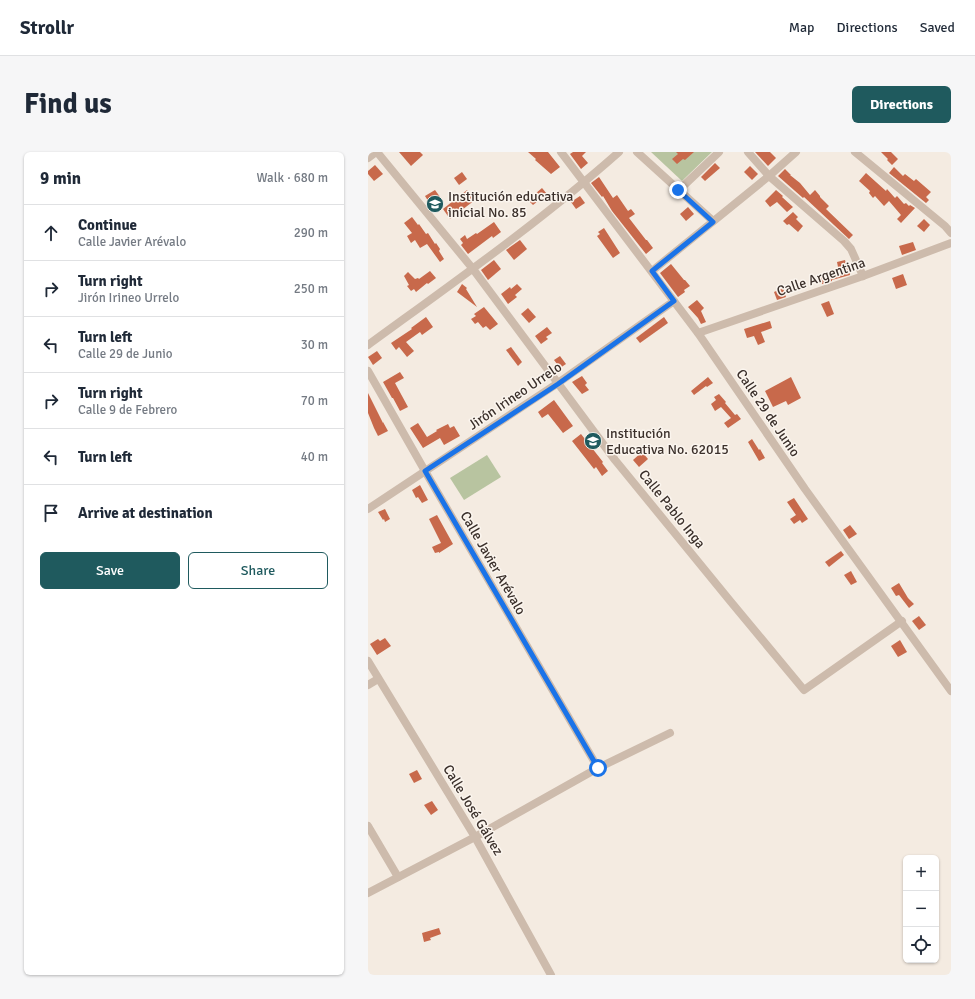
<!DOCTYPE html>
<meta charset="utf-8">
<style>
:root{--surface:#fff;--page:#f6f6f7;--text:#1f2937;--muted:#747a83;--line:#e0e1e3;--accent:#1f5a5e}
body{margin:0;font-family:Signika,sans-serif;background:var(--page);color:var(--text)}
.controls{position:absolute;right:12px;bottom:12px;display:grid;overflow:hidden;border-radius:6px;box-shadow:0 1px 3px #0004}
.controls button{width:36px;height:36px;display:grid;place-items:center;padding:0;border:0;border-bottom:1px solid var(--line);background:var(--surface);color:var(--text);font:20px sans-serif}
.stop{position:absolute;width:12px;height:12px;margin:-9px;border:3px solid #1a73e8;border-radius:50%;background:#fff}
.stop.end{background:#1a73e8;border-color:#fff;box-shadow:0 1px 4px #0008}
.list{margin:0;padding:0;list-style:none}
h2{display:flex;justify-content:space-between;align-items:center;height:52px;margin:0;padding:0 16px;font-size:17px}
h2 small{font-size:13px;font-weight:400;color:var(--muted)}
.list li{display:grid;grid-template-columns:26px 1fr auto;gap:12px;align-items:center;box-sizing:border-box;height:56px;padding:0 16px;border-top:1px solid var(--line)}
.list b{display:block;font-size:15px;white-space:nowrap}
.list p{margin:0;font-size:13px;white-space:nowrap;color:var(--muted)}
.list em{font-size:13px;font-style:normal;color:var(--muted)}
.actions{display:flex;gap:8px;padding:12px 16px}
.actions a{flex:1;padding:9px 0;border:1px solid var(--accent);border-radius:6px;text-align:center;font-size:14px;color:var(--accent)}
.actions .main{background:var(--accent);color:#fff}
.icon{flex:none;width:22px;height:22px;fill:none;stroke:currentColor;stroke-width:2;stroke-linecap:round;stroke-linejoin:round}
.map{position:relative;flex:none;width:583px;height:823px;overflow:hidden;border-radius:6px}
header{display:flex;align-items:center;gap:24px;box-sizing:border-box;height:56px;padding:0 20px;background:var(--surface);border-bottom:1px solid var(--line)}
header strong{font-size:19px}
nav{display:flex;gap:22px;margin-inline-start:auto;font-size:14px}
.intro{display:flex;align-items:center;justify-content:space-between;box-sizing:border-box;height:96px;padding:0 24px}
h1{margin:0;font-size:28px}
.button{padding:10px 18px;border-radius:6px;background:var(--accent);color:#fff;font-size:14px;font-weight:700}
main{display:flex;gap:24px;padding:0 24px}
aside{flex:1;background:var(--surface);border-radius:6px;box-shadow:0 1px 3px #0004}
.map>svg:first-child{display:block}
.green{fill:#b8c4a0}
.building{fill:#c8694b}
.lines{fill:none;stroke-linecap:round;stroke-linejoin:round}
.street{stroke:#cdbbac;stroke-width:8}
.route{stroke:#1a73e8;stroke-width:5}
.labels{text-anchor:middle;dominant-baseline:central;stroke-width:3;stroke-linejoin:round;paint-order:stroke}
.poi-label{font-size:14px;fill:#3b302b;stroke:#fbf5ee;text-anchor:start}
.street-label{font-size:14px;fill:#3b302b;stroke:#fbf5ee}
</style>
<header>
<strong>Strollr</strong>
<nav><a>Map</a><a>Directions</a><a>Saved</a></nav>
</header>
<div class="intro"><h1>Find us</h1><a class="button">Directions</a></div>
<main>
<aside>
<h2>9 min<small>Walk · 680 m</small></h2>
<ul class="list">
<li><svg class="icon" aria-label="ahead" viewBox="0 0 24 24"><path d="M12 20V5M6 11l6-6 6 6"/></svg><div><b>Continue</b><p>Calle Javier Arévalo</p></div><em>290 m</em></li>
<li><svg class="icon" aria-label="right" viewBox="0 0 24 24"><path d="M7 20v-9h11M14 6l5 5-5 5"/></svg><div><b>Turn right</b><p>Jirón Irineo Urrelo</p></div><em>250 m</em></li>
<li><svg class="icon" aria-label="left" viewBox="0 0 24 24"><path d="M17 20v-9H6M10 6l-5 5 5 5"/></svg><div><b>Turn left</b><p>Calle 29 de Junio</p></div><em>30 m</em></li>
<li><svg class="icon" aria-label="right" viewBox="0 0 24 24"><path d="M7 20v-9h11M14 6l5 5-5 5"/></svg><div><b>Turn right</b><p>Calle 9 de Febrero</p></div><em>70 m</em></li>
<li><svg class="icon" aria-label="left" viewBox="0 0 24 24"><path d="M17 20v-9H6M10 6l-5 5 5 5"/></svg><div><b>Turn left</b></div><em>40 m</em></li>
<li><svg class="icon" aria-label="arrive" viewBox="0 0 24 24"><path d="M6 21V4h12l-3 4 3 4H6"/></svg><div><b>Arrive at destination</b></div></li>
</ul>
<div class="actions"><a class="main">Save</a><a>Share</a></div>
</aside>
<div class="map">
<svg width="583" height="823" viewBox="0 0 583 823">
<rect width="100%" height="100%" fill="#f4ebe1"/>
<g class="green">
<polygon points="283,0 344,0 314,29"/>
<polygon points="119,303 133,325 96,348 82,326"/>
</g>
<g class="building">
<polygon points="31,0 52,0 55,3 43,14"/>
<polygon points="160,0 180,0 192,15 183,22 167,8 168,7"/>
<polygon points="205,0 218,0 214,4 220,11 213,17 202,2"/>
<polygon points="308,0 326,0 317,8 315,7 309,12 304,7 310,2"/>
<polygon points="387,0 402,0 408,6 400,14"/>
<polygon points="513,0 523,0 530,7 524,13 519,8 520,7"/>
<polygon points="347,11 352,16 337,29 333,25"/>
<polygon points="7,13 15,22 6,29 0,22 0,19"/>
<polygon points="382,14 390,22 384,28 376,20"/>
<polygon points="526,15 535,24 537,22 546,29 548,27 563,40 558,45 561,48 558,51 521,21"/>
<polygon points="417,17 423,23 422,23 432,31 442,43 447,38 452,44 452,45 461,54 458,57 485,83 481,87 436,45 435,46 410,24"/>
<polygon points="94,20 99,27 91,33 86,26"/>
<polygon points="498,21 518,39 519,37 527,46 529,44 536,52 538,51 541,54 542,53 547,56 533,71 529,67 533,63 521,49 516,54 507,44 505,46 501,41 502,39 491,29"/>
<polygon points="231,25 245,46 249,43 260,59 263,57 267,62 261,66 278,88 279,88 285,96 278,102 244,59 235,44 234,45 223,31"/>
<polygon points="174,36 179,42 165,53 160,48"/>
<polygon points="67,38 75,49 64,55 57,44"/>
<polygon points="99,38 107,48 82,67 75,57"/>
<polygon points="408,38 415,44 414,45 425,55 419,60 409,50 402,55 397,49"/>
<polygon points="212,44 217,51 208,57 203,50"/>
<polygon points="320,55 326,62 318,69 312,62"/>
<polygon points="425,60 430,65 428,67 435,74 430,80 421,72 419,73 415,69"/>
<polygon points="44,65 50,73 51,72 58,82 60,81 67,92 68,91 72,97 71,99 76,107 72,110 59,92 52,96 47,88 43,91 39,84 44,81 36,71"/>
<polygon points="556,67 562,73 556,80 549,74"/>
<polygon points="126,70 133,80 125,86 124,84 100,102 93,93 95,91 92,87 97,83 99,87 108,81 109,82"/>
<polygon points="236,76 252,101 245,106 229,84 232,82 230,80"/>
<polygon points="152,88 159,97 146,108 138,98"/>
<polygon points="545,90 548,98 534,103 531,94"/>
<polygon points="126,108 133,117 120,128 113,118"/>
<polygon points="477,108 479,116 481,116 482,123 464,128 464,129 454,132 452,124 471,120 469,110"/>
<polygon points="303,112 316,128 317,128 322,134 316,138 317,140 310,145 292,121"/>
<polygon points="62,119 68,126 60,132 59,131 48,140 46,137 43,139 39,134 41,133 36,124 40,120 47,127 50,126 51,127"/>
<polygon points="535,122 539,133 528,137 524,126"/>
<polygon points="94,132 99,136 98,137 109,155 89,140"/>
<polygon points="149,132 154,137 147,143 149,145 140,152 133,142 142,135 143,137"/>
<polygon points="415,136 418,145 409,148 406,140"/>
<polygon points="329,148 336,156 333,159 338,170 333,172 330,166 320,155"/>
<polygon points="461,149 466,162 459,165 453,152"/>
<polygon points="116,155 130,172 122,178 118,174 115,176 110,170 107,172 103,167 108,164 106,162"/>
<polygon points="160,156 168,165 161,171 153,162"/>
<polygon points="58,165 65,175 54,183 52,180 38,190 46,199 39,205 31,195 28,198 23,191 44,177 43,176"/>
<polygon points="296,165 300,171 272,191 268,186"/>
<polygon points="402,169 404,176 393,180 397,190 390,193 386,184 379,186 376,177"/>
<polygon points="179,175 184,181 178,185 180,187 173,192 167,184"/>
<polygon points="143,195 154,210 150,214 138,198"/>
<polygon points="9,199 14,206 5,213 0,205"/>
<polygon points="192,204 198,212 192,216 186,208"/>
<polygon points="32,220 36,226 27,231 40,255 32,259 25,246 24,246 15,230"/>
<polygon points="214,224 219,231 217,233 221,238 214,242 204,230"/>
<polygon points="340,225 345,231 339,235 338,234 326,243 323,239"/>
<polygon points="423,225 433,246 420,253 418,249 405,255 397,239"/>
<polygon points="0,241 15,271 15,270 20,279 10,284 6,276 0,261"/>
<polygon points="351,242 358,250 357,251 367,263 369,262 373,267 360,276 356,271 363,266 353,255 347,259 343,252 348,248 346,245"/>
<polygon points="186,248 205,274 195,281 180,262 174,266 170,260"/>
<polygon points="50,271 59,285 69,279 68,278 80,272 82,276 86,274 92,284 76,293 72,286 55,296 42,276"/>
<polygon points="213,282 235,310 234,311 240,319 234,324 228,315 226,317 204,289"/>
<polygon points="384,287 391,298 392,297 397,306 391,309 380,290"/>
<polygon points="274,300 280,307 271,315 265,308"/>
<polygon points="52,333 60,348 54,351 50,345 48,346 44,338"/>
<polygon points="426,346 440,367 434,371 432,368 426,372 422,367 428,363 419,350"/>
<polygon points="17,357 22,367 17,370 16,367 15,368 10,360"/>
<polygon points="69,363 85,392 71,401 71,400 67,401 64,395 73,391 61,367"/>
<polygon points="482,373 489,382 481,387 475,378"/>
<polygon points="473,399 476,403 461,415 457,410"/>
<polygon points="483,419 489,430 483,433 476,423"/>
<polygon points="531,431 540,446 546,452 541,456 531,443 528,444 523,436"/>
<polygon points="551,464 558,473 551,478 544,469"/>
<polygon points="17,486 23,494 9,503 2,492 10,487 12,489"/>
<polygon points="532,488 539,500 530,505 523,494"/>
<polygon points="49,618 54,627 46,631 41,622"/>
<polygon points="64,649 70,658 63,663 56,653"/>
<polygon points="71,776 73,782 62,786 63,788 56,790 54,781"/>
</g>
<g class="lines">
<g class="street">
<polyline points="9,0 105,117 247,308 363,450 436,538 534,469"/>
<polyline points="193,0 330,181 437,337 583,539"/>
<polyline points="269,0 345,69"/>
<polyline points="380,0 401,24 476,89 483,97 495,124"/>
<polyline points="487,0 577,74 583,81"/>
<polyline points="0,6 8,0"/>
<polyline points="311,38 351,0"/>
<polyline points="284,119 401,24 428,0"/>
<polyline points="330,181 495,124 583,91"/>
<path d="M0,193C85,131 172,70 251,0"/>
<polyline points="0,219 57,319 230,616"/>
<polyline points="0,357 190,231 306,149"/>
<polyline points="0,509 107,685 183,823"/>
<polyline points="0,533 10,527"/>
<polyline points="0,674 30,725"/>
<polyline points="0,741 107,685 230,616 302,581"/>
</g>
</g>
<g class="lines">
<polyline class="route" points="230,616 57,319 190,232 306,149 284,119 345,70 310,38"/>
</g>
<defs>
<symbol id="school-disc" viewBox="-11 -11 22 22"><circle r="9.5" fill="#1f5a5e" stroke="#fbf5ee"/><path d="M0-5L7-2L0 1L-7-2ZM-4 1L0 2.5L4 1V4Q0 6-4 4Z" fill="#fff"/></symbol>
</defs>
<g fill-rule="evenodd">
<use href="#school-disc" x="57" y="42" width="20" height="20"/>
<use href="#school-disc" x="215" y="279" width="20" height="20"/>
</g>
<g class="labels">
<g class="poi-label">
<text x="80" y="44">Institución educativa<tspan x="80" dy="16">inicial No. 85</tspan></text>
<text x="238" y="281">Institución<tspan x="238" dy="16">Educativa No. 62015</tspan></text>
</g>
<g class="street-label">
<text transform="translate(453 125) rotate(-19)">Calle Argentina</text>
<text transform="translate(147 244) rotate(-34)">Jirón Irineo Urrelo</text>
<text transform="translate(400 261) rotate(56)">Calle 29 de Junio</text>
<text transform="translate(304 357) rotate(51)">Calle Pablo Inga</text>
<text transform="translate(125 411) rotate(60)">Calle Javier Arévalo</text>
<text transform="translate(105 658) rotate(59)">Calle José Gálvez</text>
</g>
</g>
</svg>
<div class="controls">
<button>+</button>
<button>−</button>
<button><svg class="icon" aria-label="locate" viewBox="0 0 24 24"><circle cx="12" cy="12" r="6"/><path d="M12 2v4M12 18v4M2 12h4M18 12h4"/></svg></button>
</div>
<div class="stop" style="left:230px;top:616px"></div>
<div class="stop end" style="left:310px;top:38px"></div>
</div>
</main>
